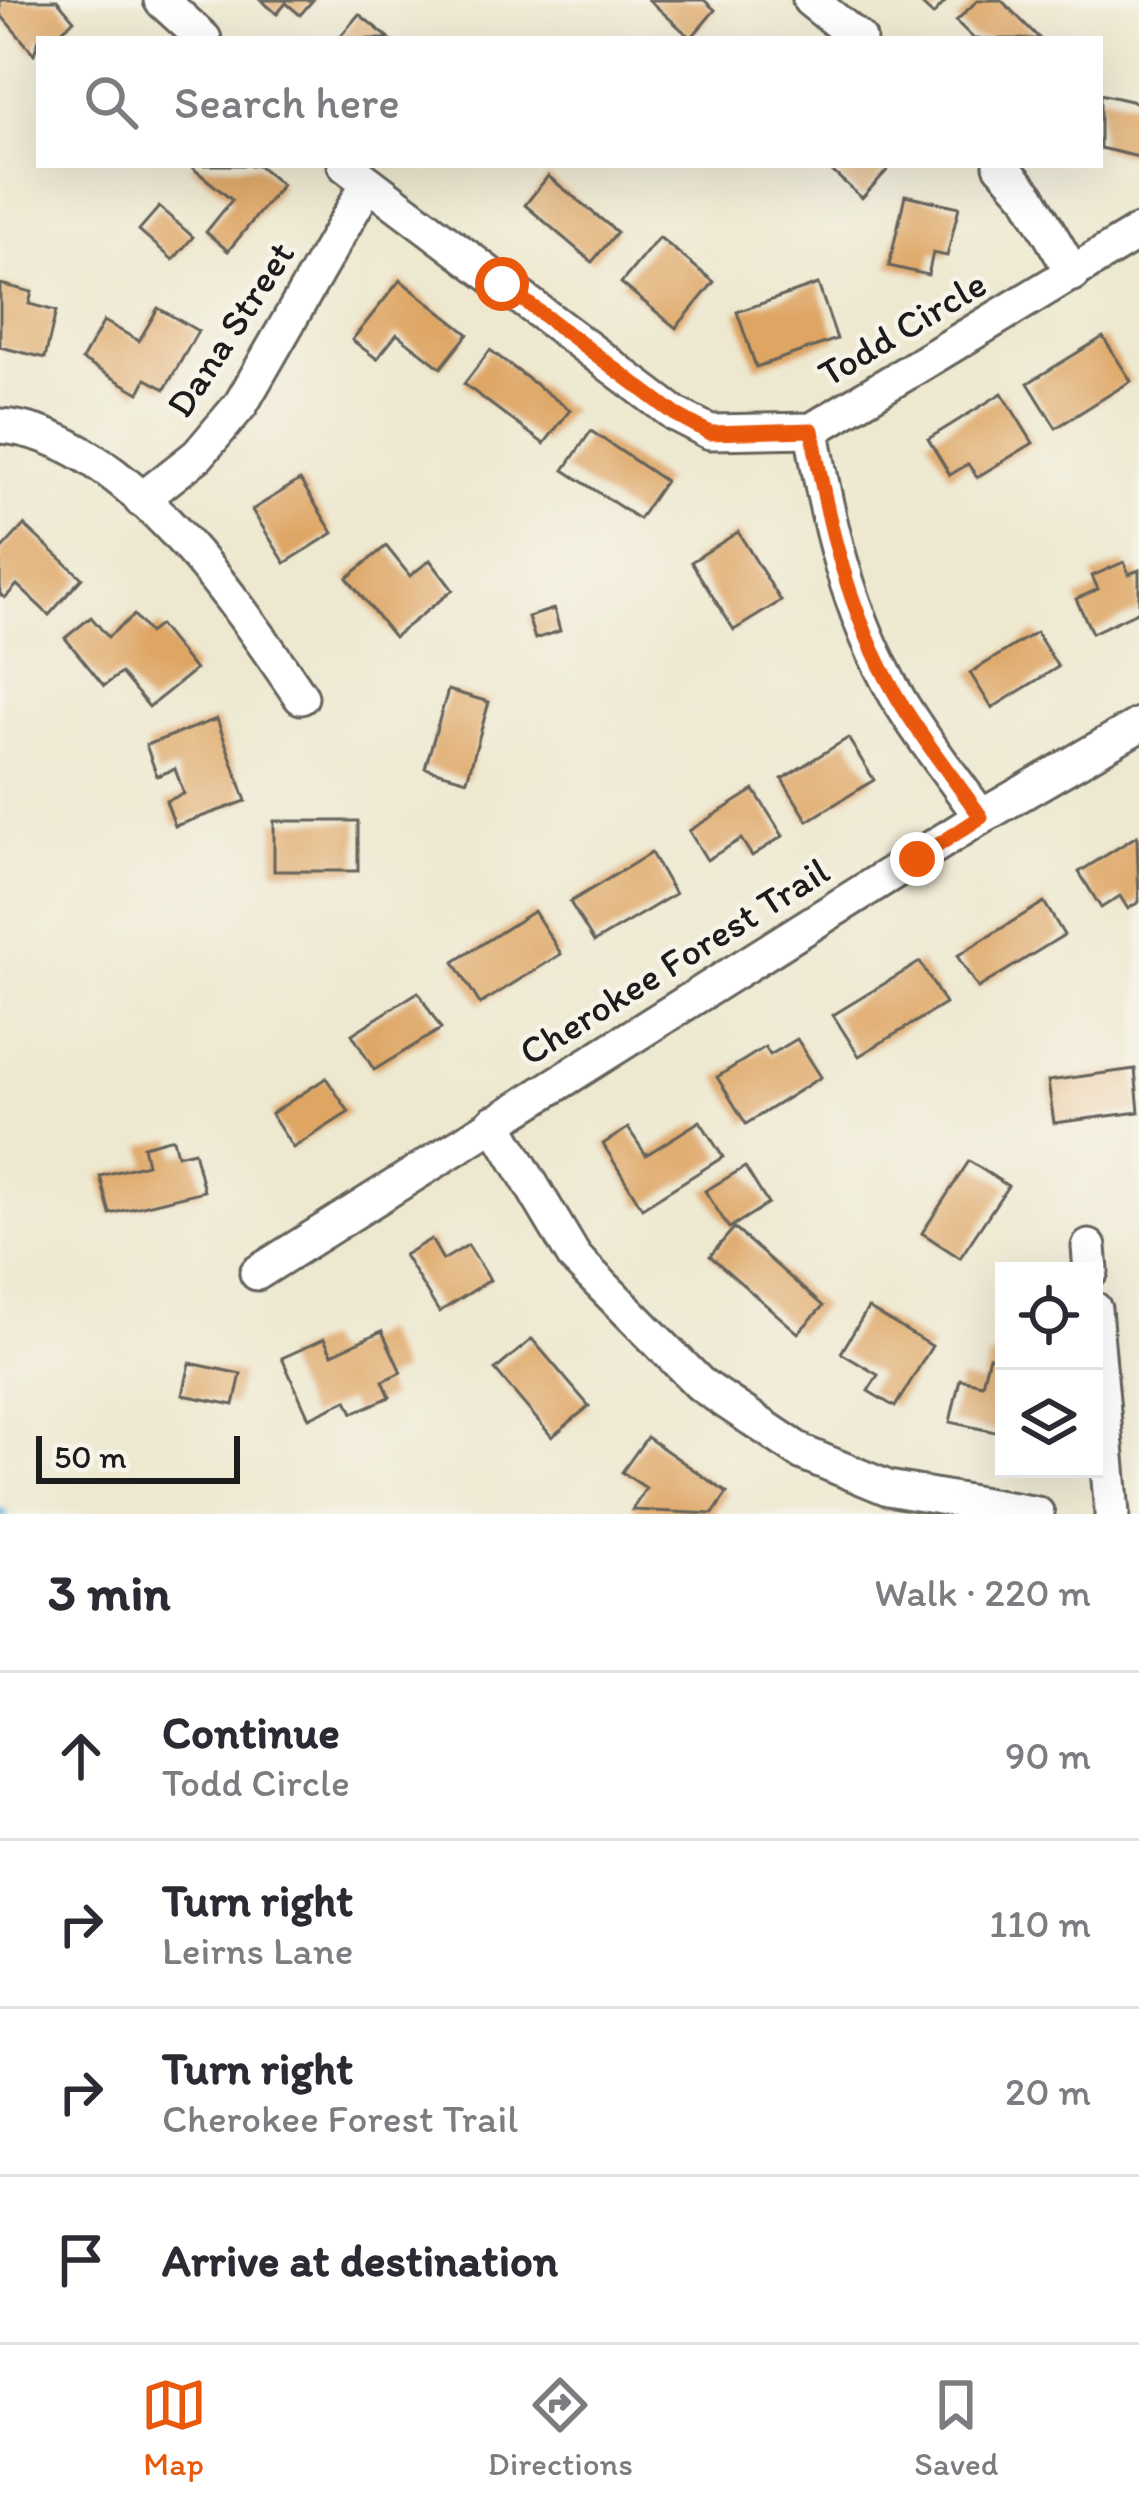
<!DOCTYPE html>
<meta charset="utf-8">
<style>
:root{--surface:#fff;--page:#f2f2f3;--text:#2b2b33;--muted:#7c7c81;--line:#e1e1e2;--accent:#ea580c}
body{margin:0;font-family:Itim,sans-serif;background:var(--page);color:var(--text)}
.controls{position:absolute;right:36px;bottom:36px;display:grid;overflow:hidden;border-radius:0px;box-shadow:0 12px 48px #0002}
.controls button{width:108px;height:108px;display:grid;place-items:center;padding:0;border:0;border-bottom:3px solid var(--line);background:var(--surface);color:var(--text);font:60px sans-serif}
.scale{position:absolute;left:36px;bottom:30px;width:204px;box-sizing:border-box;padding-left:12px;border:6px solid #1c1c1c;border-top:0;font-size:33px;line-height:42px;white-space:nowrap;color:#1c1c1c;-webkit-text-stroke:9px #f7f3e8;paint-order:stroke}
.stop{position:absolute;width:36px;height:36px;margin:-27px;border:9px solid #ea580c;border-radius:50%;background:#fff}
.stop.end{background:#ea580c;border-color:#fff;box-shadow:0 3px 12px #0008}
.list{margin:0;padding:0;list-style:none}
h2{display:flex;justify-content:space-between;align-items:center;height:156px;margin:0;padding:0 48px;font-size:51px}
h2 small{font-size:39px;font-weight:400;color:var(--muted)}
.list li{display:grid;grid-template-columns:78px 1fr auto;gap:36px;align-items:center;box-sizing:border-box;height:168px;padding:0 48px;border-top:3px solid var(--line)}
.list b{display:block;font-size:45px;white-space:nowrap}
.list p{margin:0;font-size:39px;white-space:nowrap;color:var(--muted)}
.list em{font-size:39px;font-style:normal;color:var(--muted)}
.icon{flex:none;width:66px;height:66px;fill:none;stroke:currentColor;stroke-width:2;stroke-linecap:round;stroke-linejoin:round}
.map{position:relative;flex:none;width:1139px;height:1514px;overflow:hidden}
.search{position:absolute;background:var(--surface);box-shadow:0 12px 48px #0002;left:36px;right:36px;top:36px;height:132px;display:flex;align-items:center;gap:30px;box-sizing:border-box;padding:0 42px;border-radius:0px;color:var(--muted);font-size:45px}
.sheet{height:828px;background:var(--surface)}
nav{display:flex;justify-content:space-around;align-items:center;box-sizing:border-box;height:168px;border-top:3px solid var(--line);background:var(--surface);font-size:33px;color:var(--muted)}
nav a{display:grid;justify-items:center;gap:6px}
nav .on{color:var(--accent)}
.map>svg:first-child{display:block}
.lines{fill:none;stroke-linecap:round;stroke-linejoin:round}
.stream{stroke:#65b1de;stroke-width:8}
.building{fill:#dea564}
.minor-casing{stroke:#65635b;stroke-width:39}
.minor{stroke:#fff;stroke-width:33}
.route{stroke:#ea580c;stroke-width:15}
.labels{text-anchor:middle;dominant-baseline:central;stroke-width:9;stroke-linejoin:round;paint-order:stroke}
.street-label{font-size:39px;fill:#1c1c1c;stroke:#f7f3e8}
</style>
<div class="map">
<svg width="1139" height="1514" viewBox="0 0 1139 1514">
<rect width="100%" height="100%" fill="#f7f3e8"/>
<filter id="ink" filterUnits="userSpaceOnUse"><feTurbulence type="fractalNoise" baseFrequency=".00833" numOctaves="2"/><feDisplacementMap in="SourceGraphic" scale="24" xChannelSelector="R" yChannelSelector="G"/><feConvolveMatrix kernelMatrix="1 2 1 2 8 2 1 2 1" color-interpolation-filters="sRGB"/></filter>
<filter id="wash" filterUnits="userSpaceOnUse"><feTurbulence type="fractalNoise" baseFrequency=".004" numOctaves="4" result="noise"/><feDisplacementMap in="SourceGraphic" scale="48" xChannelSelector="R" yChannelSelector="G"/><feGaussianBlur stdDeviation="2.7" result="paint"/><feColorMatrix in="noise" values="0 0 0 0 0 0 0 0 0 0 0 0 0 0 0 0 0 1.4 0 .05"/><feComposite in="paint" operator="in"/></filter>
<g filter="url(#wash)">
<rect width="100%" height="100%" fill="#ede8cf"/>
<g class="lines">
<polyline class="stream" points="0,1512 4,1514"/>
</g>
<g id="blocks">
<g class="building">
<polygon points="0,0 57,0 74,20 52,39 39,39 34,54 0,14"/>
<polygon points="261,0 313,0 300,15 286,3 277,14"/>
<polygon points="649,0 704,0 715,10 691,38"/>
<polygon points="917,0 947,0 933,15"/>
<polygon points="978,0 1001,0 1040,39 974,39 956,21"/>
<polygon points="359,14 390,39 338,39"/>
<polygon points="1100,94 1139,103 1139,157 1100,148"/>
<polygon points="189,165 258,165 282,185 228,251 206,232 232,200"/>
<polygon points="837,165 892,165 862,198 832,171"/>
<polygon points="548,176 617,232 592,262 525,205"/>
<polygon points="905,195 959,207 947,256 933,253 928,275 889,266"/>
<polygon points="159,207 193,237 173,260 139,230"/>
<polygon points="659,237 714,282 676,328 621,283"/>
<polygon points="400,280 468,334 441,368 397,334 377,359 352,340"/>
<polygon points="0,284 32,292 29,304 56,311 45,358 0,347"/>
<polygon points="818,284 837,339 756,367 737,312"/>
<polygon points="158,308 198,331 165,389 146,379 139,393 82,360 104,321 139,341"/>
<polygon points="1103,337 1131,381 1056,428 1028,383"/>
<polygon points="490,350 570,410 544,444 464,384"/>
<polygon points="1002,393 1033,443 977,477 968,464 950,475 928,439"/>
<polygon points="591,431 665,481 639,519 564,470"/>
<polygon points="300,480 333,533 285,563 252,510"/>
<polygon points="24,525 82,578 49,615 17,585 5,598 0,594 0,551"/>
<polygon points="738,532 781,601 734,630 691,562"/>
<polygon points="386,546 410,576 430,560 453,590 394,637 347,578"/>
<polygon points="1124,562 1129,574 1139,570 1139,611 1092,633 1076,599 1098,589 1092,576"/>
<polygon points="554,609 560,631 535,639 528,617"/>
<polygon points="134,615 149,633 159,625 195,670 149,707 121,673 104,686 65,638 91,617 108,637"/>
<polygon points="1036,632 1058,667 992,708 970,673"/>
<polygon points="448,690 489,702 467,780 425,768"/>
<polygon points="217,719 246,801 175,826 166,801 184,794 175,769 157,776 146,745"/>
<polygon points="848,738 874,780 808,821 782,779"/>
<polygon points="754,790 783,836 752,856 741,839 707,860 689,831"/>
<rect x="274" y="821" width="84" height="50"/>
<polygon points="1137,836 1139,902 1128,909 1120,896 1101,908 1079,872"/>
<polygon points="651,853 675,894 594,942 570,902"/>
<polygon points="1044,902 1064,935 978,988 957,956"/>
<polygon points="534,911 561,954 480,1004 454,962"/>
<polygon points="920,962 945,1004 859,1056 833,1015"/>
<polygon points="418,992 441,1029 374,1070 352,1034"/>
<polygon points="797,1039 821,1077 746,1124 717,1077 765,1047 770,1055"/>
<polygon points="1135,1069 1139,1112 1054,1123 1048,1081"/>
<polygon points="326,1078 349,1112 293,1148 271,1114"/>
<polygon points="700,1121 723,1157 642,1208 603,1144 628,1128 646,1155"/>
<polygon points="173,1138 177,1155 194,1151 204,1191 110,1214 100,1176 147,1164 143,1146"/>
<polygon points="969,1161 1008,1186 960,1258 922,1233"/>
<polygon points="745,1167 768,1204 729,1228 705,1191"/>
<polygon points="734,1228 823,1306 798,1333 710,1256"/>
<polygon points="431,1239 443,1260 468,1245 490,1280 439,1312 404,1255"/>
<polygon points="868,1308 932,1346 895,1407 868,1391 878,1375 841,1353"/>
<polygon points="382,1331 401,1372 383,1381 390,1397 353,1413 347,1400 309,1418 282,1358 324,1339 332,1354"/>
<polygon points="532,1339 589,1406 552,1437 495,1370"/>
<polygon points="989,1356 1004,1360 1004,1434 950,1422 960,1379 982,1384"/>
<polygon points="190,1363 241,1374 234,1405 183,1395"/>
<polygon points="647,1437 727,1493 713,1514 632,1510 646,1488 622,1472"/>
</g>
</g>
</g>
<g filter="url(#ink)">
<use href="#blocks" fill-opacity="0" stroke="#65635b" stroke-width="3"/>
<g class="lines">
<defs>
<g id="minor">
<polyline points="161,0 204,39"/>
<polyline points="810,0 859,39"/>
<polyline points="345,165 675,414 710,432 812,430 1139,232"/>
<polyline points="1001,165 1028,196 1073,274"/>
<path d="M0,426C124,434 236,602 301,697"/>
<path d="M812,430C827,521 849,614 896,695C920,737 953,777 981,817"/>
<polyline points="141,500 198,455 241,404 367,185"/>
<polyline points="494,1122 575,1258 700,1384 803,1453 888,1488 1037,1514"/>
<polyline points="1089,1247 1091,1271"/>
<polyline points="257,1273 981,817 1139,725"/>
<polyline points="1094,1309 1112,1514"/>
</g>
</defs>
<use href="#minor" class="minor-casing"/>
<use href="#minor" class="minor"/>
</g>
</g>
<g class="lines" filter="url(#ink)">
<path class="route" d="M502,284L675,414L710,433L812,430C827,521 849,614 896,695C920,737 953,777 981,817L917,859"/>
</g>
<g class="labels">
<g class="street-label">
<text transform="translate(902 328) rotate(-31)">Todd Circle</text>
<text transform="translate(230 329) rotate(-57)">Dana Street</text>
<text transform="translate(674 961) rotate(-32)">Cherokee Forest Trail</text>
</g>
</g>
</svg>
<div class="controls">
<button><svg class="icon" aria-label="locate" viewBox="0 0 24 24"><circle cx="12" cy="12" r="6"/><path d="M12 2v4M12 18v4M2 12h4M18 12h4"/></svg></button>
<button><svg class="icon" aria-label="layers" viewBox="0 0 24 24"><path d="M12 4l9 5-9 5-9-5zM3 14l9 5 9-5"/></svg></button>
</div>
<div class="scale">50 m</div>
<div class="stop" style="left:502px;top:284px"></div>
<div class="stop end" style="left:917px;top:859px"></div>
<div class="search"><svg class="icon" aria-label="search" viewBox="0 0 24 24"><circle cx="10" cy="10" r="6"/><path d="M15 15l6 6"/></svg>Search here</div>
</div>
<section class="sheet">
<h2>3 min<small>Walk · 220 m</small></h2>
<ul class="list">
<li><svg class="icon" aria-label="ahead" viewBox="0 0 24 24"><path d="M12 20V5M6 11l6-6 6 6"/></svg><div><b>Continue</b><p>Todd Circle</p></div><em>90 m</em></li>
<li><svg class="icon" aria-label="right" viewBox="0 0 24 24"><path d="M7 20v-9h11M14 6l5 5-5 5"/></svg><div><b>Turn right</b><p>Leirns Lane</p></div><em>110 m</em></li>
<li><svg class="icon" aria-label="right" viewBox="0 0 24 24"><path d="M7 20v-9h11M14 6l5 5-5 5"/></svg><div><b>Turn right</b><p>Cherokee Forest Trail</p></div><em>20 m</em></li>
<li><svg class="icon" aria-label="arrive" viewBox="0 0 24 24"><path d="M6 21V4h12l-3 4 3 4H6"/></svg><div><b>Arrive at destination</b></div></li>
</ul>
</section>
<nav>
<a class="on"><svg class="icon" aria-label="map" viewBox="0 0 24 24"><path d="M3 6l6-2 6 2 6-2v14l-6 2-6-2-6 2zM9 4v14M15 6v14"/></svg>Map</a>
<a><svg class="icon" aria-label="directions" viewBox="0 0 24 24"><path d="M12 3l9 9-9 9-9-9zM9 14v-3h6M13 9l2 2-2 2"/></svg>Directions</a>
<a><svg class="icon" aria-label="saved" viewBox="0 0 24 24"><path d="M7 4h10v16l-5-4-5 4z"/></svg>Saved</a>
</nav>
